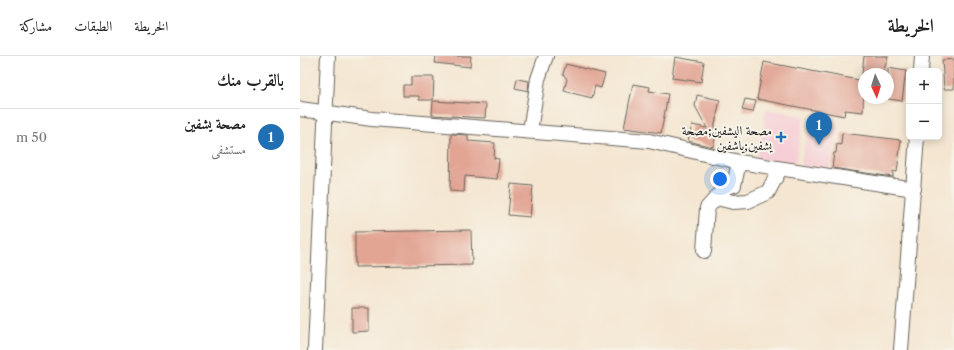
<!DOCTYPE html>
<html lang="ar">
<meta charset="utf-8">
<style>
:root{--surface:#fff;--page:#f2f2f2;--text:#222;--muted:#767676;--line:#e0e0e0;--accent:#1f6fb2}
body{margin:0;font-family:"Libre Caslon Text",Amiri,serif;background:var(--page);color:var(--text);direction:rtl}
.controls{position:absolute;right:12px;top:12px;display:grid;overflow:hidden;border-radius:6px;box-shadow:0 2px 10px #0003}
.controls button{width:36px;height:36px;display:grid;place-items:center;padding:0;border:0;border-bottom:1px solid var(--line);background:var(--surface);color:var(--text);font:20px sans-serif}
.compass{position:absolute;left:558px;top:12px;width:36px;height:36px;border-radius:50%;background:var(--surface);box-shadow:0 2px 10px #0003;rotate:176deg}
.you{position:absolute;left:420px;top:123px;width:14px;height:14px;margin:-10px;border:3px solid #fff;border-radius:50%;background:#1a73e8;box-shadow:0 0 0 6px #1a73e833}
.badge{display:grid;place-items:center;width:26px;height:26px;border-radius:50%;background:var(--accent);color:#fff;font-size:13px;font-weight:700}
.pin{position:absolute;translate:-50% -33px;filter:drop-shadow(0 1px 2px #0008)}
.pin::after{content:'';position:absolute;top:21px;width:14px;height:12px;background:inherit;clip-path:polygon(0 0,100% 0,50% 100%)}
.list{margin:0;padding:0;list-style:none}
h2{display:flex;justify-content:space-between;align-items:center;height:52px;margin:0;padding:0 16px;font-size:17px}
h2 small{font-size:13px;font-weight:400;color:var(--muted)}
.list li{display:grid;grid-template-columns:26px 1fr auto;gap:12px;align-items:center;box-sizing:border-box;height:56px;padding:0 16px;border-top:1px solid var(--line)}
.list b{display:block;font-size:15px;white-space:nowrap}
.list p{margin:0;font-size:13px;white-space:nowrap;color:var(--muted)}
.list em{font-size:13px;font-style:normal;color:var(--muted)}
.map{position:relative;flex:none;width:654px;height:294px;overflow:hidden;direction:ltr}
header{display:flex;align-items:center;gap:24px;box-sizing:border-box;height:56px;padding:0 20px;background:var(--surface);border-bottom:1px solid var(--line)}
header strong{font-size:19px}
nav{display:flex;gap:22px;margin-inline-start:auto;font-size:14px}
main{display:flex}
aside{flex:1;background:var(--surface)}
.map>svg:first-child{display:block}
.built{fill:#f6cfd6}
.building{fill:#e2a594}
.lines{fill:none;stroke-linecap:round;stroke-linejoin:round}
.minor-casing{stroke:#68635b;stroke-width:16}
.minor{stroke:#fff;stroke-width:14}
.poi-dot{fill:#1f6fb2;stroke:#f7f3e8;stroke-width:1.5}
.labels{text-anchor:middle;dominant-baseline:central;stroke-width:4;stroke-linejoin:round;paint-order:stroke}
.poi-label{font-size:13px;fill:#1c1c1c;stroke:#f7f3e8;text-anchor:end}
</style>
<header>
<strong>الخريطة</strong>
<nav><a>الخريطة</a><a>الطبقات</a><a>مشاركة</a></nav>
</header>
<main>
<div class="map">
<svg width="654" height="294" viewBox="0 0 654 294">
<rect width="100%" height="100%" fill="#f7f3e8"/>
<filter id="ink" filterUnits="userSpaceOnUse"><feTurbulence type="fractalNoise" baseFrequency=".025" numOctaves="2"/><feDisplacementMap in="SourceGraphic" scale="8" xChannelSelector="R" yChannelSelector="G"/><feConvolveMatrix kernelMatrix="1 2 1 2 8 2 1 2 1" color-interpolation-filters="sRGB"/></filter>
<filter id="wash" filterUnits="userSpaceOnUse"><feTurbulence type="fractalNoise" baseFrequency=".012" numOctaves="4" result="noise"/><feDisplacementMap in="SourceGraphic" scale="16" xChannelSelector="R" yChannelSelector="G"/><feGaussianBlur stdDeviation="0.9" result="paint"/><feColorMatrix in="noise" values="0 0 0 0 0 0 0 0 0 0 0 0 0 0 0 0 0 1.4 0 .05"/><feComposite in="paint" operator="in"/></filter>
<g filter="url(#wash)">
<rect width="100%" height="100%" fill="#f4e6d1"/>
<g class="built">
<polygon points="466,53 504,60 495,109 457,103"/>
<polygon points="511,63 539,70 528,116 500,109"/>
</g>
<g id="blocks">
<g class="building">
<polygon points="136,0 171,0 170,11 135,7"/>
<polygon points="564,0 588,0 583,18 562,18"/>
<polygon points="375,1 404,6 401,26 372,22"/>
<polygon points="654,3 654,33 644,33 642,4"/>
<polygon points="464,6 564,25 563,56 545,54 544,60 457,43"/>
<polygon points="266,8 305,18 301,32 295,30 292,42 264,35 267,23 263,18"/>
<polygon points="588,12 606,15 602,45 588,43"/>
<polygon points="111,21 134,21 133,44 119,44 119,40 103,40 103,29 111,29"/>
<polygon points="217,23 229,25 228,35 215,32"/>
<polygon points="333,28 350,31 349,35 368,38 361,77 324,72"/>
<polygon points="397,39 420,44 414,73 417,74 413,91 388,85 392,69 407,72 395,50"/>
<polygon points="445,43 456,45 453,56 442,54"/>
<polygon points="133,45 186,48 185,62 132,59"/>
<polygon points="542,77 601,84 597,116 593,115 593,121 532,112 534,97 536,97 537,88 541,89"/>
<polygon points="151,78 168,79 168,85 195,87 194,102 199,103 197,123 165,120 164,136 150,135"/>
<polygon points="211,128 233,130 230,161 208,159"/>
<polygon points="171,174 172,209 55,211 55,176"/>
<polygon points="52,252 69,252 69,275 52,276"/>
</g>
</g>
</g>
<g filter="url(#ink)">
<use href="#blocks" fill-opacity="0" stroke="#68635b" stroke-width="1"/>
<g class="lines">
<defs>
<g id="minor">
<polyline points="621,15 622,0"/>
<polyline points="0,53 72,63 349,85 439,106 614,133"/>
<polyline points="230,75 238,23 246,0"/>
<polyline points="417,142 433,146 448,145 468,136 480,113"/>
<polyline points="404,195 407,152 426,131 434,129 439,106"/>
<polyline points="15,294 28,0"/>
<polyline points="601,294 617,81"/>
</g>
</defs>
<use href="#minor" class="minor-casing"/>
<use href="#minor" class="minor"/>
</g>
</g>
<path class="poi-dot" d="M479 75h4v4h4v4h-4v4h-4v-4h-4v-4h4z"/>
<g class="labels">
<g class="poi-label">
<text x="472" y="74">مصحة اليشفين;مصحة<tspan x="472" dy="15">يشفين;ياشفين</tspan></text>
</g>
</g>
</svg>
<div class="controls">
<button>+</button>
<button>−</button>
</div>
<svg class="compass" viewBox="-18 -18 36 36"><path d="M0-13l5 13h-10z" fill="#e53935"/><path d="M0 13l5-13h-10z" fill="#767676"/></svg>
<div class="you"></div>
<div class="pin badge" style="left:519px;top:89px">1</div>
</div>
<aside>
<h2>بالقرب منك<small></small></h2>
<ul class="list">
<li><span class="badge">1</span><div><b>مصحة يشفين</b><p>مستشفى</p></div><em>50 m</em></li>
</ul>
</aside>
</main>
